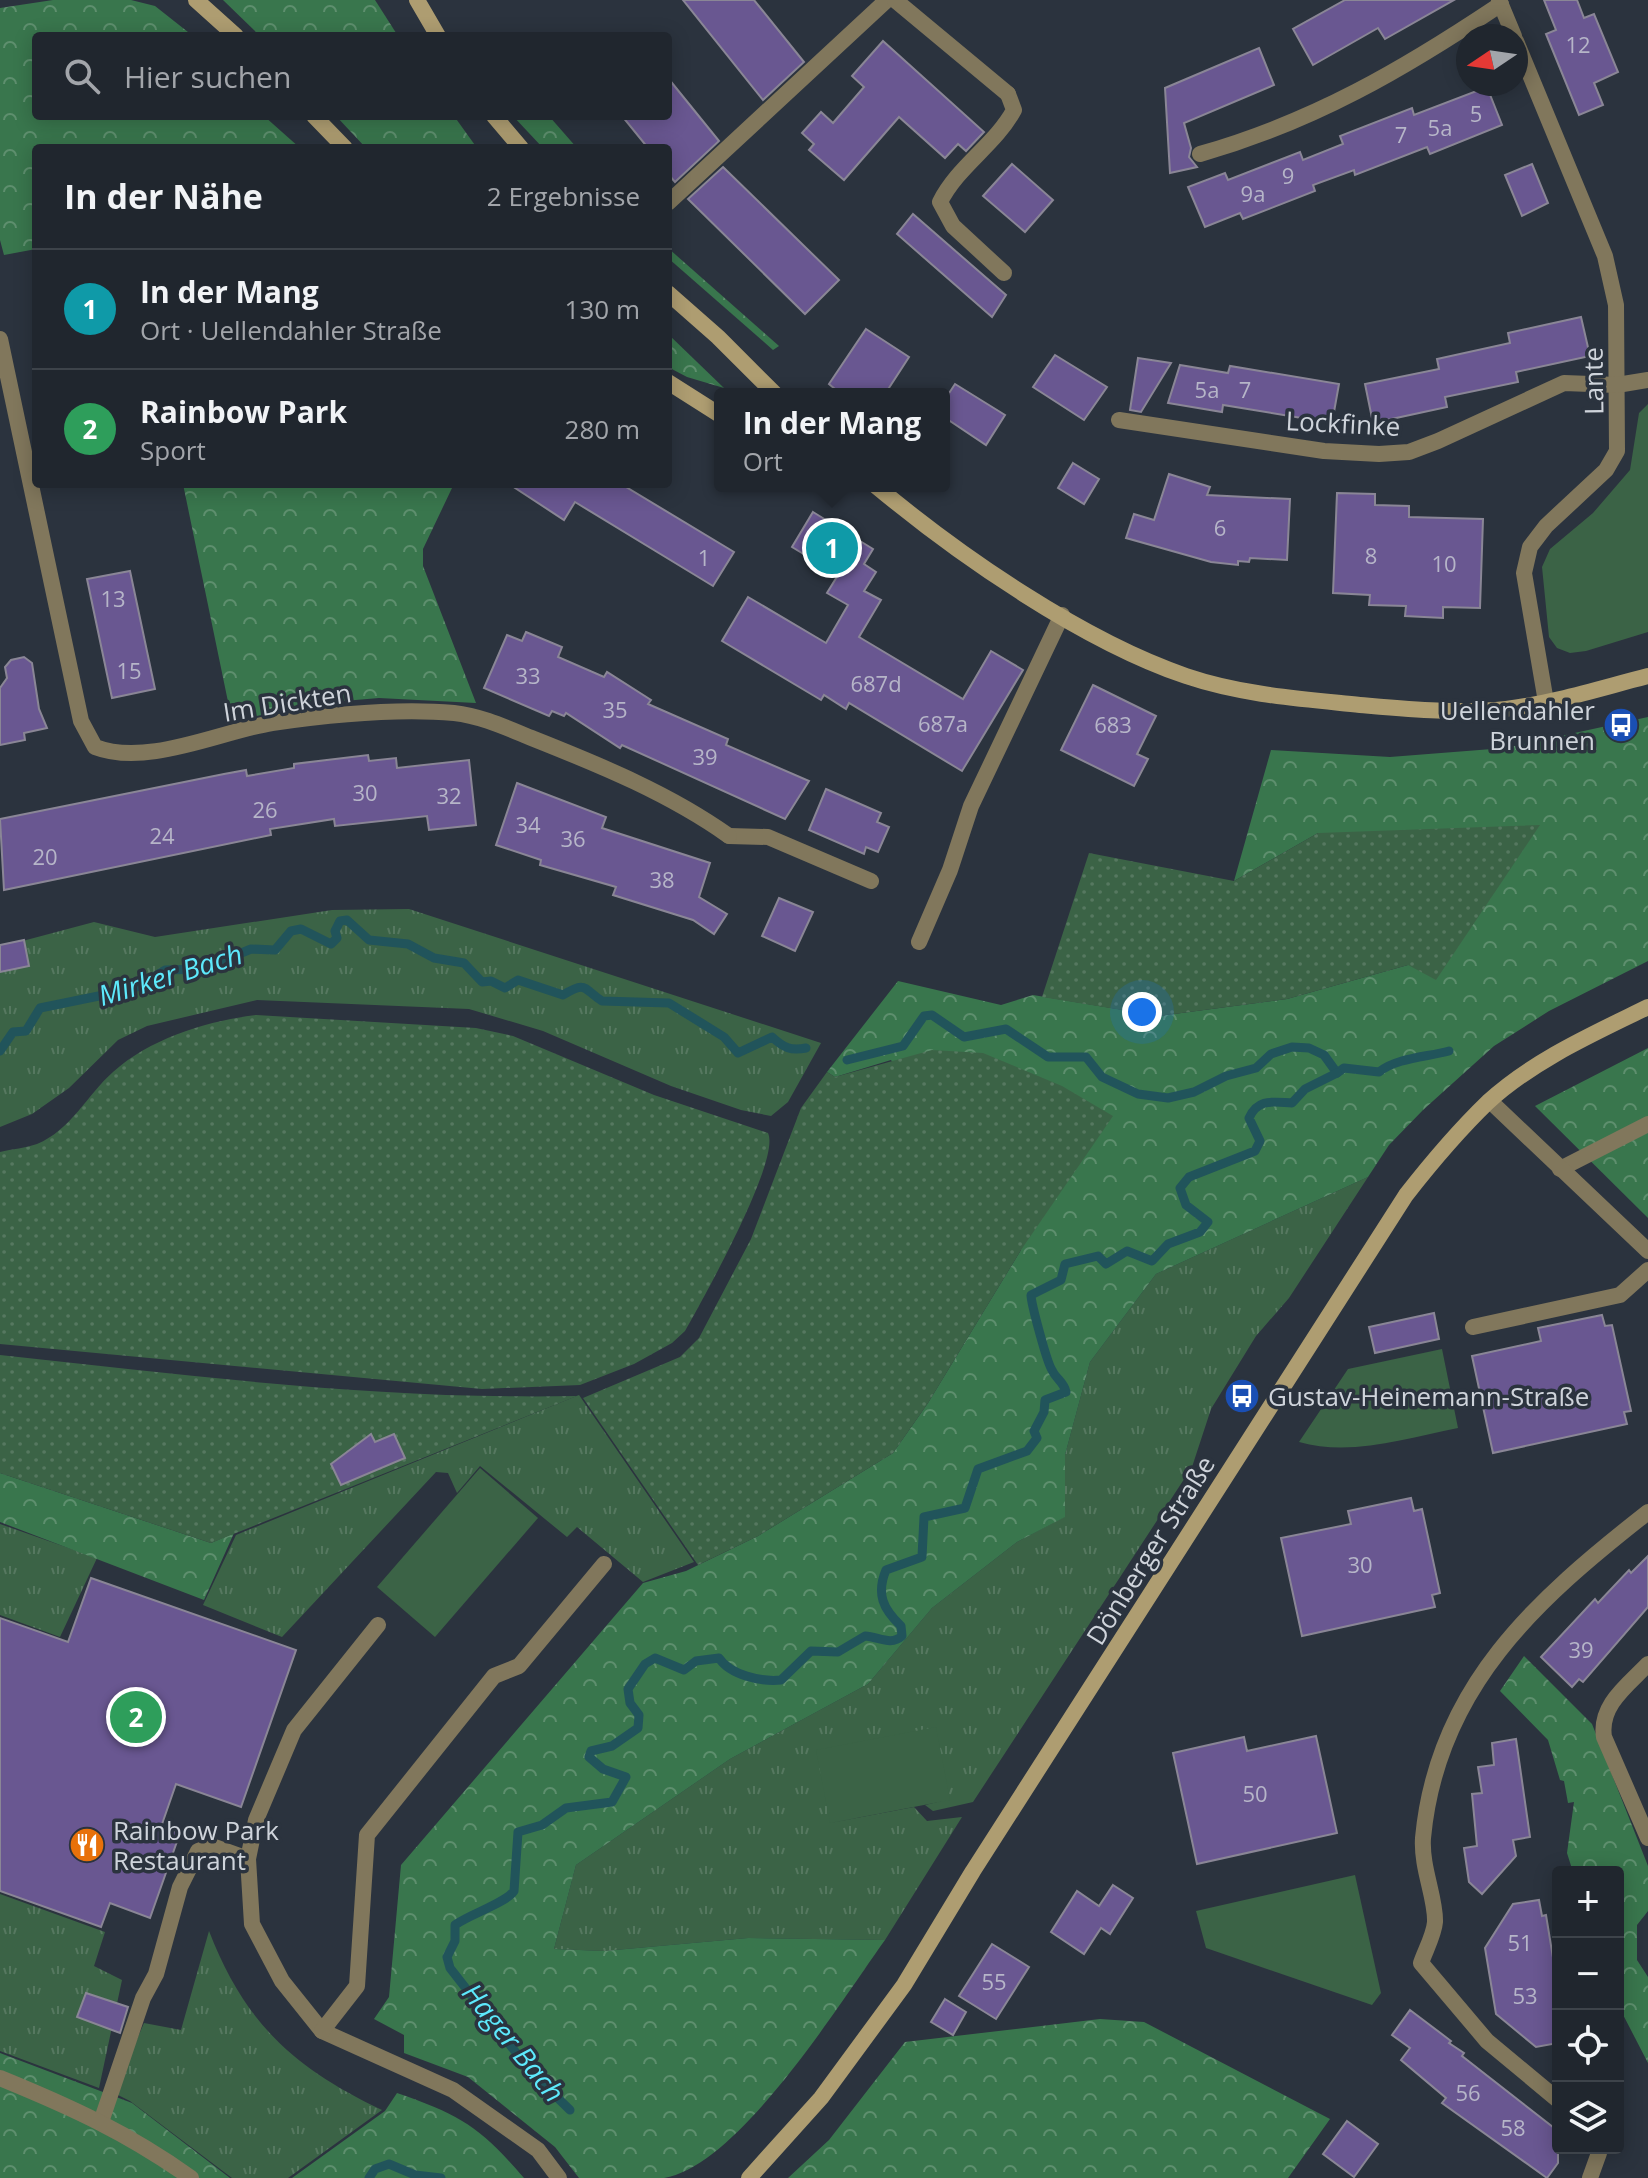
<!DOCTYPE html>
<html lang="de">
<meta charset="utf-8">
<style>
:root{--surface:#20262e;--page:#2d323a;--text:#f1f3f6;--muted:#a2a5aa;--line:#3d434a;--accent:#9eb3fd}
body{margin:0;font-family:"Open Sans",sans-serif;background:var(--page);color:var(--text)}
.controls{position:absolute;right:24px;bottom:24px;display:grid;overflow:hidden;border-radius:8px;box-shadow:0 4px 20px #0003}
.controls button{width:72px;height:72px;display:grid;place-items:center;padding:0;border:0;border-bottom:2px solid var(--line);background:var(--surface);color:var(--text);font:40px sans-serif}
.compass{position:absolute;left:1456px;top:24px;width:72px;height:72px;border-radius:50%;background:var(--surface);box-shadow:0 4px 20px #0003;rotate:257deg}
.you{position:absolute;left:1142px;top:1012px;width:28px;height:28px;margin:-20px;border:6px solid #fff;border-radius:50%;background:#1a73e8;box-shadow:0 0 0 12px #1a73e833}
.badge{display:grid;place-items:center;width:52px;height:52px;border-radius:50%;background:var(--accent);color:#fff;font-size:26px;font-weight:700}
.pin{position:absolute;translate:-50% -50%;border:4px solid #fff;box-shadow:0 2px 8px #0006}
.popup{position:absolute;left:714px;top:388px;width:236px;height:104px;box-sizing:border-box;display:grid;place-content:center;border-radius:8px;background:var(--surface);filter:drop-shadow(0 2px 6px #0005);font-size:26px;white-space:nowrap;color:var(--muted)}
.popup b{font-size:30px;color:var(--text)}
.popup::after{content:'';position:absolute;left:50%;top:100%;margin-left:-16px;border:16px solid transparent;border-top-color:var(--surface)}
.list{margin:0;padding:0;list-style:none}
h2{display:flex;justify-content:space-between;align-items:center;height:104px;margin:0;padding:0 32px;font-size:34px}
h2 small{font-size:26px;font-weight:400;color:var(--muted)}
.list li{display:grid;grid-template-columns:52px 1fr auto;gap:24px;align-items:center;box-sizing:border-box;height:120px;padding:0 32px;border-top:2px solid var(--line)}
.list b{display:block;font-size:30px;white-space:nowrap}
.list p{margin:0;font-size:26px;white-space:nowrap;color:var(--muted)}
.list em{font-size:26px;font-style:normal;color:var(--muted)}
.icon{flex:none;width:44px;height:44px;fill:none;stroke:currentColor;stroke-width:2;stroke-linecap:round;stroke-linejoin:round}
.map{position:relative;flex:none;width:1648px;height:2178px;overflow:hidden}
.search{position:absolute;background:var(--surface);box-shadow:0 4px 20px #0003;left:32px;top:32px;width:640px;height:88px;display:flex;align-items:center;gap:20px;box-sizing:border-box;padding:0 28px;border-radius:8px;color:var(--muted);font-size:30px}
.panel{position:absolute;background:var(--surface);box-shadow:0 4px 20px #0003;left:32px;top:144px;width:640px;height:344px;border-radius:8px}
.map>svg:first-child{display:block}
.grass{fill:url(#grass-tufts)}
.forest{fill:url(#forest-crowns)}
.park{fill:#3b6346}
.garden{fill:url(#garden-dots)}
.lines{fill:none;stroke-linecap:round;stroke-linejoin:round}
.stream{stroke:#21545b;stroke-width:9}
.building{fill:#695791;stroke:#8a8696;stroke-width:2}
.lane{stroke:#81775c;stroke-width:16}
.street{stroke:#81775c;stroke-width:16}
.secondary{stroke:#ae9d71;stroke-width:16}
.labels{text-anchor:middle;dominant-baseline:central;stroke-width:7;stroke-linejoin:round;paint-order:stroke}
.number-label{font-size:22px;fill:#b6b5c8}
.street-label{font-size:26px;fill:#cfd4db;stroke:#2b333e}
.poi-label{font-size:26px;fill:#cfd4db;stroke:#2b333e;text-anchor:start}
.water-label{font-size:28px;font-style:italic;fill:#5de9fc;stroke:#2b333e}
</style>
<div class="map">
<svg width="1648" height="2178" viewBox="0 0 1648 2178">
<defs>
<pattern id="grass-tufts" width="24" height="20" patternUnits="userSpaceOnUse" patternTransform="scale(2)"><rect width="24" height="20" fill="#3b6346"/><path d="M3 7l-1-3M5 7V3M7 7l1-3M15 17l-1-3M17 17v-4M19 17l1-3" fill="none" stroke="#567860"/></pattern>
<pattern id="forest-crowns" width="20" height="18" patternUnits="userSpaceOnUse" patternTransform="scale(2)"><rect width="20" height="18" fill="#39764d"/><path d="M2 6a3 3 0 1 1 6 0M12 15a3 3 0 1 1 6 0" fill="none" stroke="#5e8f6e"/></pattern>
<pattern id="garden-dots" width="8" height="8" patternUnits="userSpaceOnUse" patternTransform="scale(2)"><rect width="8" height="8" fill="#3b6346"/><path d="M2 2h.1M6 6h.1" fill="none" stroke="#567860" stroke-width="1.8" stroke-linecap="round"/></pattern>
</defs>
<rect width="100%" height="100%" fill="#2b333e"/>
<g class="grass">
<polygon points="409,909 821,1043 788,1102 771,1116 741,1110 671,1086 543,1031 469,1009 257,1000 147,1026 118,1040 69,1088 32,1114 0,1127 0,947 94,922 155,937 332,910"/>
<polygon points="1368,1177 1289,1298 1256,1336 1211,1409 1192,1467 973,1802 933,1811 925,1805 950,1799 830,1823 914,1807 927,1821 962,1817 885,1940 748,1938 604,1951 554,1949 576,1865 730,1759 868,1684 932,1608 1017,1542 1064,1517 1065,1455 1090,1362 1156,1274"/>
<polygon points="579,1395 694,1562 643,1582 577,1527 567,1537 480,1466 457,1493 448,1473 436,1472 282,1637 203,1605 236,1535"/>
<polygon points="0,1524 97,1558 60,1637 0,1615"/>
<polygon points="0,1894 105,1932 94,1966 122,1980 99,2088 0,2051"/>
<path d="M209,1931C245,2024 294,2068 382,2110L288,2178H232L130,2101L114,2093L144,2023L181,2030Z"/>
</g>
<g class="forest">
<polygon points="53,0 131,0 155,6 193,36 36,36 36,116 264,116 300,148 36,148 36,249 4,255 0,240 0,8"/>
<polygon points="223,0 375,0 398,36 260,36"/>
<polygon points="336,116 454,116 477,148 366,148"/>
<polygon points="513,116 549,116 577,148 543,148"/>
<polygon points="668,248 779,346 773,350 668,258"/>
<polygon points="668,334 724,388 687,377 668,367"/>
<polygon points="183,484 447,484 452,488 423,549 423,566 476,703 379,698 320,703 232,721"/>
<path d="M1648,717V961L1549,1011L1494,1046L1423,1110L1389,1145L1368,1177L1156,1274L1090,1362L1065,1455V1517L1017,1542L932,1608L868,1684L730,1759L576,1865L554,1949L604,1951L748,1938L885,1940C841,2001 739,2166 664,2178C638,2178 606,2178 579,2178L555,2147L468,2077L404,2053V2035L374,2019L389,1997L401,1865L643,1583L686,1571L758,1536L893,1453L928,1403L1021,1250L891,1060L835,1077L827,1072L898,981L1001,1005L1033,995L1159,1016L1287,999L1408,965L1318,833L1234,881L1271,750L1390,757L1505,748Z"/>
<polygon points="1648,1048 1648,1218 1535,1106"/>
<polygon points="0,1473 211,1543 234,1533 204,1600 0,1522"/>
<polygon points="1524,1656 1592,1724 1648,1866 1648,1911 1637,1925 1637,1960 1648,1977 1648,2063 1618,2005 1618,1872 1573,1872 1567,1853 1574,1802 1568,1803 1564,1781 1560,1780 1548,1740 1500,1691"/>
<polygon points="1100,2019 1144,2022 1330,2119 1288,2178 788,2178 829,2140 905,2042"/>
<polygon points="0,2053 132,2103 230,2178 0,2178"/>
<path d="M397,2093C461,2115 480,2127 524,2178H292L385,2111Z"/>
</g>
<g class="park">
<polygon points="1648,404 1648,632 1586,651 1570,653 1557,648 1549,637 1542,567 1550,549 1593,513 1630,470 1639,413"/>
<path d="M1442,1349L1458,1428C1406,1438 1351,1457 1299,1442L1348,1369Z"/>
<polygon points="480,1468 538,1518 435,1637 377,1587"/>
<polygon points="936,1727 950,1800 830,1823 816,1750"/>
<polygon points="1355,1875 1381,1993 1372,2005 1206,1948 1196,1911"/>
</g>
<g class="garden">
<polygon points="1540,825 1436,980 1408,965 1287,999 1159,1016 1042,997 1089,853 1234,881 1318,833"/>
<path d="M256,1015L476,1028L513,1036L654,1095L768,1133C781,1160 702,1301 685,1331L672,1343L634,1364L580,1385L482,1389L0,1344V1152C12,1149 26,1148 37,1144C71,1130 87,1095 113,1072C151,1038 207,1021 256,1015Z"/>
<polygon points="932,1050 983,1053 1062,1086 1113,1116 1021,1250 928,1403 893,1453 758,1536 698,1565 583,1398 680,1357 699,1338 751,1239 801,1108 827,1072 835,1077"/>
<path d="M0,1355C192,1376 383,1400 577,1396L211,1543L0,1473Z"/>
</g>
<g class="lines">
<g class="stream">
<path d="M0,1051L13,1032L26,1031L40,1008L133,989L165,970L203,969L251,949L275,950L291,931L301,929L331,944L337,938L335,931L340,921L347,920L369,940L408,944L434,958L464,963L482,982L491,981L505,988L518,980L563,995C587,980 583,989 602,1001L669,1003L724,1037L738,1053L772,1037C784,1048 791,1051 806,1048"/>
<path d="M847,1060L903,1046L924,1016L932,1015L964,1037L1006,1029L1048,1057H1086L1102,1077L1138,1094L1168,1098L1194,1092L1226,1076L1256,1068L1271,1054L1292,1047L1309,1048L1324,1055L1337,1073L1344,1068L1379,1072C1396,1058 1427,1057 1449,1051"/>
<path d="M570,2110L532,2073L450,1968L447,1957L455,1941V1925C470,1914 506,1903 514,1891L518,1832L542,1825L566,1808L612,1802L626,1777L603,1769L589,1757L591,1751L612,1746L638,1728L639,1715L630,1703L628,1689L645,1664L655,1658L684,1670L696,1661L719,1658C730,1675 761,1682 781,1680L811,1651L838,1652L865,1636C879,1637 891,1646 902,1636L901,1626C883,1609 876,1594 886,1570L922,1557L924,1517L965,1508L978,1469L1027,1451L1037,1438L1034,1431L1044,1412L1045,1400L1066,1392C1064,1382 1056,1379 1052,1370C1047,1363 1031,1303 1031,1295L1061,1280L1065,1264L1098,1256L1106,1264L1127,1251L1152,1261L1168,1244L1200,1232L1208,1222L1186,1205L1180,1188L1189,1177L1255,1151L1260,1141L1249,1118C1258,1098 1273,1102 1292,1103L1305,1089L1337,1073"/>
<polyline points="369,2178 375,2169 389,2164 415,2175 441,2178"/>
</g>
</g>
<g class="building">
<polygon points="683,0 754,0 804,62 763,100"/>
<polygon points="1345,0 1454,0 1385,39 1378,28 1313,65 1293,29"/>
<polygon points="1544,0 1577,0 1584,18 1594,14 1618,72 1594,83 1603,105 1579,115 1546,34 1556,30"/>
<polygon points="883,41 984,132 966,151 958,144 945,158 899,117 844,180 809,150 814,144 802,133 821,112 833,123 864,87 852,76"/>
<polygon points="1259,48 1274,85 1184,123 1191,148 1189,157 1197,167 1170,173 1165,88"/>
<polygon points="668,78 719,141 675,182 668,174 668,148 648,148 622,116 668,116"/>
<polygon points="1487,87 1502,125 1430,154 1427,147 1355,175 1354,170 1313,185 1315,191 1243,219 1240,213 1205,227 1188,187 1225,173 1228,180 1300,152 1303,160 1343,144 1340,136 1412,108 1414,115"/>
<polygon points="1012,164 1053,200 1025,232 983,196"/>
<polygon points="1532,164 1548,203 1522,216 1505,175"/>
<polygon points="723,167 839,280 805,314 688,199"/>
<polygon points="913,214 1006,295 992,317 897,234"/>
<polygon points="1581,317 1590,356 1516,372 1518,382 1445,397 1447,407 1373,423 1365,384 1439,369 1437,359 1510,343 1508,333"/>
<polygon points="866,329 909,357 885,394 841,394 829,384"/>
<polygon points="1055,355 1107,387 1084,420 1033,387"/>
<polygon points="1138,358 1171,363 1141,412 1130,410"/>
<polygon points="1180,365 1228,373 1230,366 1339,384 1332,423 1223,405 1222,412 1168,403"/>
<polygon points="955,384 1005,415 986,445 944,417 944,401"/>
<polygon points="1073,463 1099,479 1084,504 1058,488"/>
<polygon points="1169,474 1210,487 1207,495 1290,499 1287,560 1250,558 1249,562 1238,561 1238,565 1211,562 1126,538 1134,514 1154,520"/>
<polygon points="509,484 621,484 734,552 713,586 575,502 564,520"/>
<polygon points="1337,493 1375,494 1375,505 1409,506 1409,517 1483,519 1480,608 1443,607 1443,618 1405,616 1406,606 1369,605 1370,595 1333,593"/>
<polygon points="813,512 873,549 864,564 876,572 864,591 881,600 859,637 963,699 991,651 1023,670 962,771 849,703 846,709 824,695 821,700 722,641 748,597 826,643 848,605 827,593 838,575 792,547"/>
<polygon points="130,571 155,689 112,698 87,579"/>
<polygon points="526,632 562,647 558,657 604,677 607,672 651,700 648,704 728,739 726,745 809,781 785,819 622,745 620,748 566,713 564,716 552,711 549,716 484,688 507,635 522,641"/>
<polygon points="24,657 32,663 39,709 47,728 24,733 25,740 0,745 0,688 7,678 5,667 11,660"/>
<polygon points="1093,685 1156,716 1137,754 1148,759 1134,786 1061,750"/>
<polygon points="368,755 369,761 396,758 397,768 469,760 476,825 429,830 427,816 335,826 334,819 270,829 271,835 4,890 0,819 224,774 246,770 247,776 294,768 294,764"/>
<polygon points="517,783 606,817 602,828 710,863 699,897 727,914 714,934 693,920 613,895 616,887 540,865 541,860 496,845"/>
<polygon points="826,789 881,813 877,822 889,827 878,852 866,847 864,854 809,830"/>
<polygon points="779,898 813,912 795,951 762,936"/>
<polygon points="24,940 29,966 0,972 0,945"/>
<polygon points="1434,1313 1439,1339 1375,1353 1369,1327"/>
<polygon points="1602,1315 1605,1326 1612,1325 1631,1411 1624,1412 1627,1424 1493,1453 1472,1356 1541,1341 1538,1328"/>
<polygon points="371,1434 375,1442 394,1434 405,1458 341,1485 331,1464"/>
<polygon points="1411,1498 1414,1511 1422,1509 1440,1593 1432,1595 1435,1607 1302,1636 1281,1538 1351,1524 1348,1511"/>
<polygon points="1648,1556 1648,1607 1583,1682 1579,1679 1572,1687 1541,1657 1595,1599 1598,1603 1629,1570 1631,1573"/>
<polygon points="91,1578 296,1650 241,1807 176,1784 161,1827 180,1833 150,1918 110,1903 101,1927 0,1891 0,1618 68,1642"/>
<polygon points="1316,1736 1337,1833 1197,1864 1173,1753 1244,1737 1247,1751"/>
<polygon points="1516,1739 1530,1837 1513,1840 1516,1856 1482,1894 1469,1882 1464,1848 1477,1846 1472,1794 1482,1793 1478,1767 1494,1765 1492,1743"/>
<polygon points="1113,1885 1133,1898 1110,1934 1101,1928 1084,1954 1051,1932 1077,1891 1099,1906"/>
<polygon points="1539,1900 1542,1916 1546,1915 1555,1970 1558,1970 1558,2043 1536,2047 1496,2014 1485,1948 1513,1904"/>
<polygon points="992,1944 1029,1967 996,2019 959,1996"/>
<polygon points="86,1993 128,2007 120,2033 77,2017"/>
<polygon points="945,1999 966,2012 953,2035 931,2022"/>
<polygon points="1410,2010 1451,2041 1449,2043 1464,2053 1462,2056 1558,2131 1558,2163 1547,2178 1442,2103 1446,2098 1401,2060 1410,2048 1392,2035"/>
<polygon points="1347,2121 1378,2144 1354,2177 1323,2154"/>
</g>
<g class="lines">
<g class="lane">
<polyline points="668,203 887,0"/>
<path d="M1004,273L953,226L940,202C958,166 995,145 1014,110L1008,94"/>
<polyline points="729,836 768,837 871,881"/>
<polyline points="919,942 950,870 971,806 1062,615"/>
<polyline points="1560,1169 1648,1124"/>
<polyline points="1473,1327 1620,1295 1648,1270"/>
<polyline points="378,1625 294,1730 256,1820 248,1859 252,1924 282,1981 322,2031 453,2090 538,2150 559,2178"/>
<polyline points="322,2031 357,1986 367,1835 494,1676 519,1666 604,1564"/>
<polyline points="101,2122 143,1998 156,1974 180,1887 198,1851 212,1846 248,1859"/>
</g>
<g class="street">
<polyline points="895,0 1008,94"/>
<polyline points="1499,0 1514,36"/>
<polyline points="1516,41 1605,256 1616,305 1617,451 1606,470 1546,526 1530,547 1524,573 1546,702"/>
<path d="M1200,154C1313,122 1404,69 1501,4"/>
<path d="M0,339L81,721L95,747C147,767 219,732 272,723C327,715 399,708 454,713C482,716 509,729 534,739C602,766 670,794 729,836"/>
<polyline points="1119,420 1324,451 1379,454 1409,452 1438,441 1564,383 1617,385 1648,380"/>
<polyline points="1490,1101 1648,1251"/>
<path d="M1648,1664C1628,1685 1599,1705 1604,1737L1648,1838"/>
<path d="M0,2078C71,2107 128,2133 191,2178"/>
<path d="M1558,2100L1487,2041L1421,1963C1425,1951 1434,1935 1435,1922C1436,1898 1421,1868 1423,1838C1437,1687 1537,1599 1648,1512"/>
<polyline points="1590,2178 1599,2153 1597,2148"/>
</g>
<g class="secondary">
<polyline points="196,0 236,36"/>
<polyline points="417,0 438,36"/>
<polyline points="314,116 345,148"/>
<polyline points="494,116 521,148"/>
<polyline points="668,293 718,337 775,394"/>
<polyline points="668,382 720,415"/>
<path d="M876,486C960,556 1083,641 1186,676C1242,695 1302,699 1360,705C1407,709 1458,714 1506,709C1554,703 1601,688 1648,676"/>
<path d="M749,2178L821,2098L904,1985L973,1871L1406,1195C1431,1163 1458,1131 1488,1102C1534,1060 1593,1034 1648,1007"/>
</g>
</g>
<defs>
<symbol id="bus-disc" viewBox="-11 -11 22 22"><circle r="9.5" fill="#1a4fb4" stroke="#2b333e"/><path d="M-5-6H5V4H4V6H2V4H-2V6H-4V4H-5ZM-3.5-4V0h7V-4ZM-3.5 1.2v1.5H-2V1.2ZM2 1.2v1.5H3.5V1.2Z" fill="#fff"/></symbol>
<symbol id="restaurant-disc" viewBox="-11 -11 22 22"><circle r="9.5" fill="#e8710a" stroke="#2b333e"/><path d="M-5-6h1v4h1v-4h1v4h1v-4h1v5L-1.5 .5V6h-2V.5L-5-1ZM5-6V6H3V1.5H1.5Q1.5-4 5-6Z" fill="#fff"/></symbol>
</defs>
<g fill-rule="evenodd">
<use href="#bus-disc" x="1601" y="705" width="40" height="40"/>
<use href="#bus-disc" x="1222" y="1376" width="40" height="40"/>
<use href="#restaurant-disc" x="67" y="1825" width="40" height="40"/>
</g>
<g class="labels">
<g class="number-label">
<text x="1578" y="44">12</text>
<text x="1476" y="113">5</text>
<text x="1440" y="127">5a</text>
<text x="1401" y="134">7</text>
<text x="1288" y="175">9</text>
<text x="1253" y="193">9a</text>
<text x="1207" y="389">5a</text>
<text x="1245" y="389">7</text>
<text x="1220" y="527">6</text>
<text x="1371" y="555">8</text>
<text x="704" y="557">1</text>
<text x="1444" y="563">10</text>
<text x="113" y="598">13</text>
<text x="129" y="670">15</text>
<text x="528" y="675">33</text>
<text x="876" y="683">687d</text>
<text x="615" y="709">35</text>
<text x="943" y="723">687a</text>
<text x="1113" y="724">683</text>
<text x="705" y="756">39</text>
<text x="365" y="792">30</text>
<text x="449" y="795">32</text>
<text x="265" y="809">26</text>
<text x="528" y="824">34</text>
<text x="162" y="835">24</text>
<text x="573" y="838">36</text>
<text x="45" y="856">20</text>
<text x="662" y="879">38</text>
<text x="1360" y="1564">30</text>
<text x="1581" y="1649">39</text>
<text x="1255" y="1793">50</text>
<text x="1520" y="1942">51</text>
<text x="994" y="1981">55</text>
<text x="1525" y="1995">53</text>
<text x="1468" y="2092">56</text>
<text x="1513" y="2127">58</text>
</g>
<g class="street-label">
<text transform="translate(1593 381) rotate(-91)">Lante</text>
<text transform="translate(1343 423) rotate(3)">Lockfinke</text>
<text transform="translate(287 702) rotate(-9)">Im Dickten</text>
<text transform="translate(1150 1550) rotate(-58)">Dönberger Straße</text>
</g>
<g class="poi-label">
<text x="1595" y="710" text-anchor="end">Uellendahler<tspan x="1595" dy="30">Brunnen</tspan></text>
<text x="1268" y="1396">Gustav-Heinemann-Straße</text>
<text x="113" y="1830">Rainbow Park<tspan x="113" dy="30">Restaurant</tspan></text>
</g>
<g class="water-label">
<text transform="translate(170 974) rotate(-17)">Mirker Bach</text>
<text transform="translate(514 2042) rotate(51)">Hager Bach</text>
</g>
</g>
</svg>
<div class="controls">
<button>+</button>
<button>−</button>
<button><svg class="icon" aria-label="locate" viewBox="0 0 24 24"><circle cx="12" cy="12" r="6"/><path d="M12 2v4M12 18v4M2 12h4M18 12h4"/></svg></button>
<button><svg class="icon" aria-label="layers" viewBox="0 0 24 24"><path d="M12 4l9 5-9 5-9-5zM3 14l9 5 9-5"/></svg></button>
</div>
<svg class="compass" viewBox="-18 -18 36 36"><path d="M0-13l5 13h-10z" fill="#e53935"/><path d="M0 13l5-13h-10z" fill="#a2a5aa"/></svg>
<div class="you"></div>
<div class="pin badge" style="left:832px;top:548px;background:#0f9aa8">1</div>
<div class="popup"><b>In der Mang</b>Ort</div>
<div class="pin badge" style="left:136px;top:1717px;background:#2e9e5b">2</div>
<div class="search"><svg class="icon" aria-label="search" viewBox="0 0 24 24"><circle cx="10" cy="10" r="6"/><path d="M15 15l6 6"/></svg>Hier suchen</div>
<section class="panel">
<h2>In der Nähe<small>2 Ergebnisse</small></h2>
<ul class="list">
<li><span class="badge" style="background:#0f9aa8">1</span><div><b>In der Mang</b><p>Ort · Uellendahler Straße</p></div><em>130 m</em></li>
<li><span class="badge" style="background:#2e9e5b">2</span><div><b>Rainbow Park</b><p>Sport</p></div><em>280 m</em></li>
</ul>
</section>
</div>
